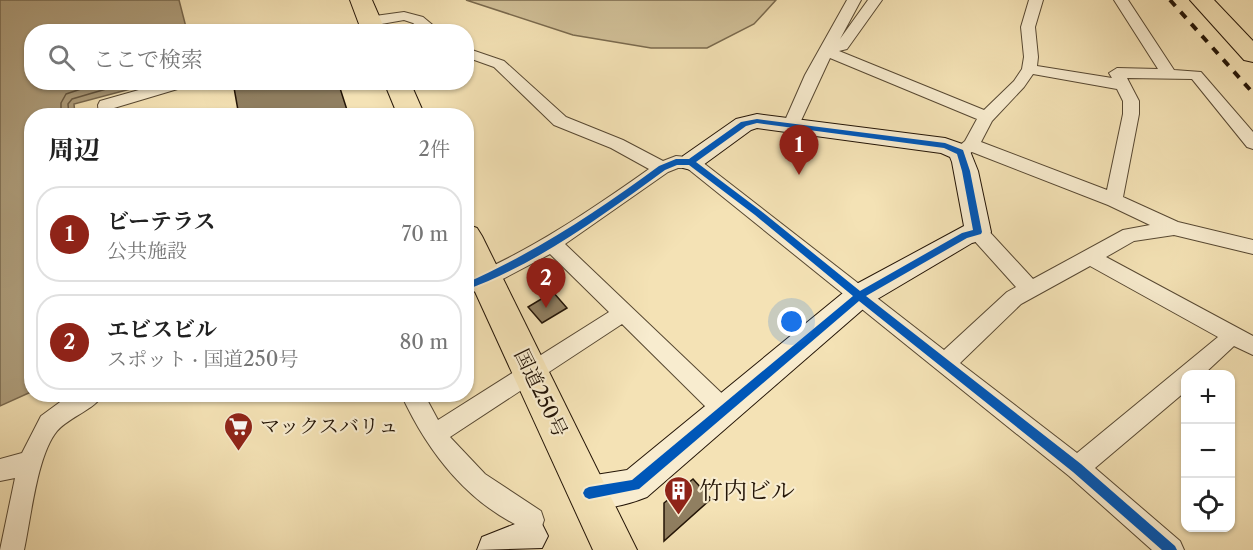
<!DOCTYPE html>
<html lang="ja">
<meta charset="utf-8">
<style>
:root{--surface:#fff;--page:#f6f6f6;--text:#222;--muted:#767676;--line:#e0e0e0;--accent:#8f2418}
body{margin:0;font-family:"Libre Caslon Text","Noto Serif JP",serif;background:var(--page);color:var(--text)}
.controls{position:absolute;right:18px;bottom:18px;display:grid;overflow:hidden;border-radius:12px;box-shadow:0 2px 4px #0004}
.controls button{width:54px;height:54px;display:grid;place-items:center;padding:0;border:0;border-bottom:2px solid var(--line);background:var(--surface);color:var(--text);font:30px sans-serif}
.you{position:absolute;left:792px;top:322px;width:21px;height:21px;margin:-15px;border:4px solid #fff;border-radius:50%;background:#1a73e8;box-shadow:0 0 0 9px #1a73e833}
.badge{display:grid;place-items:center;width:39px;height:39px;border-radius:50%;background:var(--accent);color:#fff;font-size:20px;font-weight:700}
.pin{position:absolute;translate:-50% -50px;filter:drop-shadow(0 2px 3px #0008)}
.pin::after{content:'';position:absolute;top:32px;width:21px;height:18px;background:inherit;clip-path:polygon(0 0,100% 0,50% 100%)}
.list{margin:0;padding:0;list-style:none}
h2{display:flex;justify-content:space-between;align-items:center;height:78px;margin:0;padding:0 24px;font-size:26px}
h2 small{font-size:20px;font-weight:400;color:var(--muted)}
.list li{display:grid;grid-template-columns:39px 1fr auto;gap:18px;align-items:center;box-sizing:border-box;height:96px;margin:0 12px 12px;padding:0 12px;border:2px solid var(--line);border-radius:24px}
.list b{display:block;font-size:22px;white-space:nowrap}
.list p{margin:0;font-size:20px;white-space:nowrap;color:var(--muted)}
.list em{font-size:20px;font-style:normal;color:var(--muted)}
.icon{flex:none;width:33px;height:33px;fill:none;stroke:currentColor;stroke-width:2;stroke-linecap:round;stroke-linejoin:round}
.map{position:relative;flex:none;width:1253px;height:550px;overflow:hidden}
.search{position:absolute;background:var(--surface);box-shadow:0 2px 4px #0004;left:24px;top:24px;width:450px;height:66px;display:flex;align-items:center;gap:15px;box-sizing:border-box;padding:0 21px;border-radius:24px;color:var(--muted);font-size:22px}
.panel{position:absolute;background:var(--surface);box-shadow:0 2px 4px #0004;left:24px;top:108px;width:450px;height:294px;border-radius:24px}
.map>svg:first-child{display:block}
.green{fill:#d0bf97;stroke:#7a6a4e;stroke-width:1.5}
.water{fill:#ad9c7a;stroke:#76664c;stroke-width:1.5}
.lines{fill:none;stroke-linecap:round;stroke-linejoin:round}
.shore{stroke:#685840;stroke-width:1.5}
.building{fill:#907f61;stroke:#231406;stroke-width:1.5}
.street-casing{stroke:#574832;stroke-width:2}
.secondary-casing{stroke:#231406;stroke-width:2}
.highway-casing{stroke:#231406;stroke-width:2}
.street{fill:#f8eccf;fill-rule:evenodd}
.secondary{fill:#f8eccf;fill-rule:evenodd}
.highway{fill:#f4e2b5;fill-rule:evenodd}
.rail{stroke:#231406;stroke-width:4;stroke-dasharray:8 8;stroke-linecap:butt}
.cycleway-casing{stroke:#f8eccf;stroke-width:4}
.cycleway{fill:#0057b8;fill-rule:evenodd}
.labels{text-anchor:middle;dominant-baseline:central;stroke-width:4.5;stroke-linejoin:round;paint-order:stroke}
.street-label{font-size:20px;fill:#231406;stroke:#f8eccf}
.poi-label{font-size:20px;fill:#231406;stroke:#f8eccf;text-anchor:start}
.near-poi-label{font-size:24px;fill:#231406;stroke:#f8eccf;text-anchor:start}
</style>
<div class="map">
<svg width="1253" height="550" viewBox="0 0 1253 550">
<rect width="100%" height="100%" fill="#f4e2b5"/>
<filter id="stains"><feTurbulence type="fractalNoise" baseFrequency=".00333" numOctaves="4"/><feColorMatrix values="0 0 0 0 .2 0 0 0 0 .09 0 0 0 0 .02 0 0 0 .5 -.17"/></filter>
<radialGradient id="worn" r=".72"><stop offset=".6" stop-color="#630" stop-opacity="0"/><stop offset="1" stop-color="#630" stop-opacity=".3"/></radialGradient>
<polygon class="green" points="466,0 776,0 754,24 707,48 651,48 573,35"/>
<polygon class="water" points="0,0 179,0 187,31 32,32 32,82 153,83 74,104 75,115 32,116 31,392 0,406"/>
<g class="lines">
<g class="shore">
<polyline points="61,116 61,103 66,94 102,82"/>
<polyline points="69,116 68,104 72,99 130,82"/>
</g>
</g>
<g class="building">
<polygon points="233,82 338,82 348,113 338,116 239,116"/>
<polygon points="553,292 567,308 542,323 528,307"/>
<polygon points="693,479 711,499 664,541 664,503"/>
</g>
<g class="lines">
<defs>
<g id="street">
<path d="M847,0H861L840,39L868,0H882L847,49L839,51L984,110L1014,81L1022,69L1024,57L1021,27L1029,0H1043L1035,27L1038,57L1037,66L1112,78L1109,73L1117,68L1158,69L1114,0H1128L1174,70L1201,72L1253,132V149L1247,147L1192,79L1127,78L1139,101V114L1123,197L1178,222L1253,240V254L1174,235L1134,241L1106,257L1253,336V355L1234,346L1204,374H1186V391L1095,468L1180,541L1184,550H1152L1069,476L687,168H678L668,172L565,244L732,403L735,410L732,417L724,420L716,417L622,324L450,437L485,474L541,511L544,520L541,529L532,532C470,507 428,453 401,394H424L438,420L609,312L550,254L499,281L466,295V278C532,250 591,210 649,169L611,148L554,125L494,67L466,57V48L504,61L566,117L623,140L663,161L676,156L697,158L944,350L1007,292L1016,287L971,237L969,232L971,227L978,225L985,227L1033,279L1123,230L1150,225L1108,205L972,152L960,158L954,156L952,152L965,141L977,119L830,58L799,125L797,129H785L783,125L805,75ZM1033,74L1117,89L1123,101V114L1107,190L981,142L992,121L1024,87ZM1090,266L1218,337L1077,453L960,363L1021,304Z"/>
<polygon points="404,12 423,17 441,32 425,32 413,23 404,20 370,26 363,22 375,16"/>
<polygon points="167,82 193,82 191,85 114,108 115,116 99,116 98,105 100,101"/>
<path d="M71,394H103C96,409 69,417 57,431C37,455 31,518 24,550H0L15,478L0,481V459L22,453L41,416Z"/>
</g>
<g id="secondary">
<path d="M757,114L945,138L968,146L978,171L991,232L987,239L972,243L869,304L647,497C627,505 597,513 577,505L572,493L577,481L589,476L627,470L849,288L964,226L952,162L950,157L941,153L757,128L751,130L699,168L691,170L683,168L679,162L683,156L736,119Z"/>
<polygon points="530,518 542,524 548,536 542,548 477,550 482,537"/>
</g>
<g id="highway">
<polygon points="350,0 372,0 386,32 362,32"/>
<polygon points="1190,0 1214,0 1253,41 1253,62 1244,60"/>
<polygon points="384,82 410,82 425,116 398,116"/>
<polygon points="466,224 477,228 482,236 637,550 593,550 466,272"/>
</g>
</defs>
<use href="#street" class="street-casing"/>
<use href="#secondary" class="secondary-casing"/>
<use href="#highway" class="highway-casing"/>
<use href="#street" class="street"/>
<use href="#secondary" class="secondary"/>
<use href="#highway" class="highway"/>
<polyline class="rail" points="1170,0 1253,93"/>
<defs>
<path id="cycleway" d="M757,119L945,143L963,150L970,171L982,232L981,234L967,238L866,296L1081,464L1175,546L1177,550H1162L1073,472L859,301L639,489L589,499L585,497L583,493L585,489L589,487L632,480L853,296L755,215L689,165H677L665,170C603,215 539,263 466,290V283C536,252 598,211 659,166L676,159H689L741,122ZM757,123L944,148L957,154L962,171L973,230L962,233L860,291L761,211L696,162L746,126Z"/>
</defs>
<use href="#cycleway" class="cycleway-casing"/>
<use href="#cycleway" class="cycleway"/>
</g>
<defs>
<symbol id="supermarket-pin" viewBox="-11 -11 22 30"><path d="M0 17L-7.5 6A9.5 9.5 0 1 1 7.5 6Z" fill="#8f2418" stroke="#f8eccf"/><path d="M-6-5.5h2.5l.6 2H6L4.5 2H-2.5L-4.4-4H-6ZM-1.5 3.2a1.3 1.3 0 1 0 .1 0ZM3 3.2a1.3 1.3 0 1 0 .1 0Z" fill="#fff"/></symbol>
<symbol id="building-pin" viewBox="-11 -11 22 30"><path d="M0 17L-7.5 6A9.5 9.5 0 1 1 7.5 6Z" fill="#8f2418" stroke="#f8eccf"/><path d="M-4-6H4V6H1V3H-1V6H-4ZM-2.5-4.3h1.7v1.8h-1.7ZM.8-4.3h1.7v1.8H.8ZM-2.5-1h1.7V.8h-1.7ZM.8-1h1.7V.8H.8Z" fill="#fff"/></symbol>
</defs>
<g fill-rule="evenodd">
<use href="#supermarket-pin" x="222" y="410" width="33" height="45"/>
<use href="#building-pin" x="662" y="474" width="33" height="45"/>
</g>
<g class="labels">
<g class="street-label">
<text transform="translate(541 393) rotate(64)">国道250号</text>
</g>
<g class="poi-label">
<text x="260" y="426">マックスバリュ</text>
</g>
<g class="near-poi-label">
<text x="699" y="490">竹内ビル</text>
</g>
</g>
<rect width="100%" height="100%" filter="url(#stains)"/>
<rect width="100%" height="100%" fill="url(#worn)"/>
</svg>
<div class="controls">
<button>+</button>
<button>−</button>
<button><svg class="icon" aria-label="locate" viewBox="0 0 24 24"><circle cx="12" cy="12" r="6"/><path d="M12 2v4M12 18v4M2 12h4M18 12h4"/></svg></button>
</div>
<div class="you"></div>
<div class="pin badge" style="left:799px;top:175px">1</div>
<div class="pin badge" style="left:546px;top:308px">2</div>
<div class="search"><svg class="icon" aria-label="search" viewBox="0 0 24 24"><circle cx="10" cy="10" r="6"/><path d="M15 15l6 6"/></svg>ここで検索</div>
<section class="panel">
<h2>周辺<small>2件</small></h2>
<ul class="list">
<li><span class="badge">1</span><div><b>ビーテラス</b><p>公共施設</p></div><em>70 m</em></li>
<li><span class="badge">2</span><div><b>エビスビル</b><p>スポット · 国道250号</p></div><em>80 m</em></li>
</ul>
</section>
</div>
